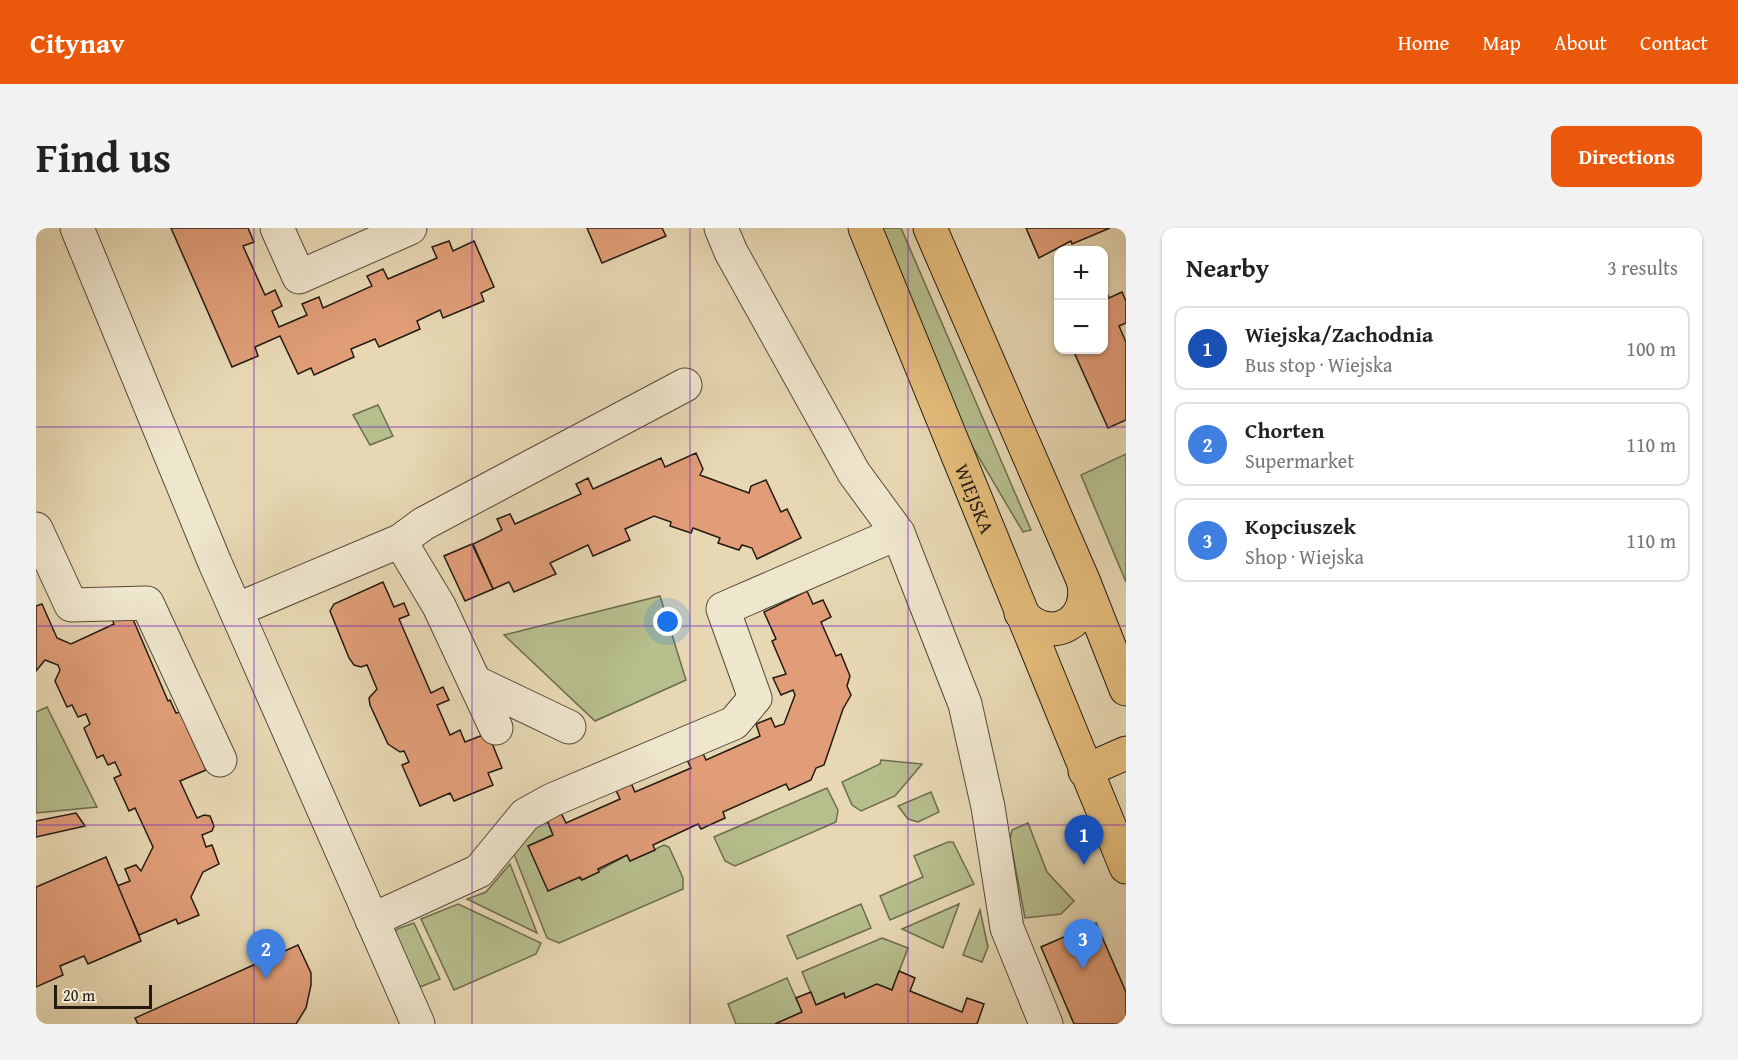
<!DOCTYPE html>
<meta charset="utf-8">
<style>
:root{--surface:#fff;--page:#f2f2f2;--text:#222;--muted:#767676;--line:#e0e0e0;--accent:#ea580c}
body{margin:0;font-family:"Gentium Book Plus",serif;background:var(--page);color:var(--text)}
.controls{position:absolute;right:18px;top:18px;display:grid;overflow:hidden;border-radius:12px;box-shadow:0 2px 4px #0004}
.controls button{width:54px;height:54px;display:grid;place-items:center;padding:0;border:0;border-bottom:2px solid var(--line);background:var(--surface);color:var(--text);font:30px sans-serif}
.scale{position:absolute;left:18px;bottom:15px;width:98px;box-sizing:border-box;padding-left:6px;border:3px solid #231a11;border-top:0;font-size:16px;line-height:21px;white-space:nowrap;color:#231a11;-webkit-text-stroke:4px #efe6ce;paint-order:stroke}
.you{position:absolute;left:632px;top:394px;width:21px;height:21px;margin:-15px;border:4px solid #fff;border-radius:50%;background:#1a73e8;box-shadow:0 0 0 9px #1a73e833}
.badge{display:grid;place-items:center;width:39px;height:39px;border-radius:50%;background:var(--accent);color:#fff;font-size:20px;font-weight:700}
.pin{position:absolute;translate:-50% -50px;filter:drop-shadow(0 2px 3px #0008)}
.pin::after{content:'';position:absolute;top:32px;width:21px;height:18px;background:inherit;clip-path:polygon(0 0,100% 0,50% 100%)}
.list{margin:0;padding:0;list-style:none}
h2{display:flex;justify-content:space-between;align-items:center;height:78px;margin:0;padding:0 24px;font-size:26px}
h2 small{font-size:20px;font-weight:400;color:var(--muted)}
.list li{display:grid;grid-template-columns:39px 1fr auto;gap:18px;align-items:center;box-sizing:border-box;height:84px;margin:0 12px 12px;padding:0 12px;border:2px solid var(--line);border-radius:12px}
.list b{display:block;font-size:22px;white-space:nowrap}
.list p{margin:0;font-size:20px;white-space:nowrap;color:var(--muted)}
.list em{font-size:20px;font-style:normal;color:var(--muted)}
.map{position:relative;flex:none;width:1090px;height:796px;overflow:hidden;border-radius:12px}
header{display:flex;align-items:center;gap:36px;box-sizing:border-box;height:84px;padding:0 30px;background:var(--accent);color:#fff}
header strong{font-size:28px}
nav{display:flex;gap:33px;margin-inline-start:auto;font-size:21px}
.intro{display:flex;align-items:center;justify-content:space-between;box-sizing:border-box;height:144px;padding:0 36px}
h1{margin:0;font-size:42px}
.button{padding:15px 27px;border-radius:12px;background:var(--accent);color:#fff;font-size:21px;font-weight:700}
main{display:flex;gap:36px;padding:0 36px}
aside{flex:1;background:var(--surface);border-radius:12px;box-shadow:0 2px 4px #0004}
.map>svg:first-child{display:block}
.green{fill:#b6be8c;stroke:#6c6c4e;stroke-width:1.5}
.building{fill:#e09d78;stroke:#231a11;stroke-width:1.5}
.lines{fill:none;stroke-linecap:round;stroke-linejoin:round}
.minor-casing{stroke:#544a3a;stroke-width:35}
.major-casing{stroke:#231a11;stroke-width:35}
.minor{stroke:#efe6ce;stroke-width:33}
.major{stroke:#e4bc7a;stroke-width:33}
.grid{fill:none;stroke:#7b2cbf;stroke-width:1.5;stroke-opacity:0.55}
.labels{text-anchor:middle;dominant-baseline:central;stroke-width:4.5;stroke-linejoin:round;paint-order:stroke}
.street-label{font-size:20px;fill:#231a11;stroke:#efe6ce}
</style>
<header>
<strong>Citynav</strong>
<nav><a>Home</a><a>Map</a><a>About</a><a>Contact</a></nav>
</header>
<div class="intro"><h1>Find us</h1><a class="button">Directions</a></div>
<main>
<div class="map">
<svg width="1090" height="796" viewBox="0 0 1090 796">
<rect width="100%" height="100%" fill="#e7d8b3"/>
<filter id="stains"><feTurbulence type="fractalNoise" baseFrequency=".00333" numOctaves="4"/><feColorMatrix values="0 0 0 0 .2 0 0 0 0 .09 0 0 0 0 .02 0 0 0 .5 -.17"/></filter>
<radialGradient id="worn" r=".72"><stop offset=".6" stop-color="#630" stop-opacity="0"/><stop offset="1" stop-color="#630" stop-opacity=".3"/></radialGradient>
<g class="green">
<polygon points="845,0 865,0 995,302 987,304 929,206"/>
<polygon points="342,177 357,208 334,217 317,187"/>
<polygon points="1090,226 1090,354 1045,247"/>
<polygon points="624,368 650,452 559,493 468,407"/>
<polygon points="11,479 61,579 0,585 0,484"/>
<polygon points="845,532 886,536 859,568 825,583 816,577 806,554 844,536"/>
<polygon points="791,560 802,582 800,594 699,638 689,633 678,609"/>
<polygon points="895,564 903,584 882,594 872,591 862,578"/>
<polygon points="508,585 517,607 492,618 546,652 591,627 594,633 628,617 633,619 647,650 647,661 523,715 511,710 476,621"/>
<polygon points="992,595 1011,644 1038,673 1025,686 989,690 974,611 976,602"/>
<polygon points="912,614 917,614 938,656 854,692 844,668 887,649 878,628"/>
<polygon points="474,636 501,705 431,671 450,664"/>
<polygon points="422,676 505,715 500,726 418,762 385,691"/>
<polygon points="825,676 835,700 761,731 751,708"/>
<polygon points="923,676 907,720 866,701"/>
<polygon points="944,682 952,719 946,734 927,727"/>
<polygon points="378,695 404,751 384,759 358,706 361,701"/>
<polygon points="846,710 872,720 856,762 841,756 809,770 807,765 780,777 766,744"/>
<polygon points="751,750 766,784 739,796 700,796 692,776"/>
</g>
<g class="building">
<polygon points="135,0 212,0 218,14 207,18 229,67 239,62 246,78 236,83 243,99 271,87 266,76 283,69 287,80 336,58 331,48 347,41 352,51 401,30 396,19 413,13 417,23 438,13 458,59 445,65 448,73 407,90 404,82 381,93 384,101 343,119 339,111 315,121 318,129 278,147 275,140 262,146 244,108 219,119 222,128 196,139"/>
<polygon points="551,0 626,0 630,8 566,35"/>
<polygon points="990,0 1074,0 1036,16 1035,13 1033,14 1003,30"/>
<polygon points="1068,58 1073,70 1086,64 1090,73 1090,95 1083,98 1090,114 1090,192 1072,200 1037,122 1068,122"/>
<polygon points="660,225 667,241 664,247 713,265 715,258 730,252 745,284 751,281 765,310 721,331 716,320 706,317 703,322 682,315 684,310 657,300 655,305 634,298 635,294 618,288 589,301 594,312 557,328 552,317 514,335 520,346 478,364 473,354 457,361 437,316 466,302 461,291 474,286 479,296 545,266 540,256 552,250 557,261 625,230 629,239"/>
<polygon points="436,316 457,361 429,373 408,328"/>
<polygon points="347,354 358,379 368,375 373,387 363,391 395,465 407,459 413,472 401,477 414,507 424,502 429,514 452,505 466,540 452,545 457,557 418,573 414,565 384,578 366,537 373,534 368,523 364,524 352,516 334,477 333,470 341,461 331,437 325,439 318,437 313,430 294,383 298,376"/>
<polygon points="771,363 777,376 787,372 795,389 785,394 800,428 805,426 814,448 811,458 815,467 807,481 788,537 780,540 775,552 753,562 750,556 687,584 689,590 665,601 662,596 617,617 619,622 594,633 591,627 562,641 563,644 546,652 544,649 512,663 492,618 517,607 511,592 525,585 530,595 584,571 579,560 594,553 599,564 655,540 649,528 665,521 670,532 724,508 720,496 735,490 739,499 748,496 759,467 757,462 745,467 737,450 750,446 736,413 740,411 728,384"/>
<polygon points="6,376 21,410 35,416 78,396 74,386 96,389 132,473 134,472 140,485 144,484 170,542 144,553 161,590 168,587 174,588 178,598 176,603 166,607 170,619 176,617 183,636 167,644 155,669 163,687 142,696 140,691 103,707 81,658 94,653 89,641 100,637 105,643 117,619 99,580 93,583 78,550 85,547 79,534 72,537 67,527 61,530 48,500 54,496 50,486 42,489 36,477 31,479 19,453 24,442 22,437 9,432 0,443 0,378"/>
<polygon points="40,585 49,598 0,609 0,593"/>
<polygon points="70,629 105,713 52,736 48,728 24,738 27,747 0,759 0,659"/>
<polygon points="1060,695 1090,764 1090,796 1038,796 1005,719"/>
<polygon points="262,717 275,745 275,757 270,780 260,796 102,796 99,790"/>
<polygon points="863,743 879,750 874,763 926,784 931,770 948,776 941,796 739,796 766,784 760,770 775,764 780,777 808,765 809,770 841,756 856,762"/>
</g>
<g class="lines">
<defs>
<g id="minor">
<polyline points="41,0 179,335 382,796"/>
<polyline points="241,0 263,49 374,0"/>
<polyline points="685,0 695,24 818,245 862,305 929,476 952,579 971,700 1010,796"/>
<polyline points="0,301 35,377 111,375 184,532"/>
<polyline points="364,313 403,378 460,500"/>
<polyline points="200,382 364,313 387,296 649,157"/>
<polyline points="441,455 533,499"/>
<polyline points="336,692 443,643 489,587 516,572 698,495 719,470 687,381 862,305"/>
</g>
<g id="major">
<path id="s1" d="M829,0L1090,639"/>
<polyline points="894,0 1047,352 1090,461"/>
<path d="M985,385C1014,419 1058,394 1047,352"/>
<polyline points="1049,543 1090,525"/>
</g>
</defs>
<use href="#minor" class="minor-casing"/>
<use href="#major" class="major-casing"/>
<use href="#minor" class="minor"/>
<use href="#major" class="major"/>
</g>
<path class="grid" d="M218,0V796M436,0V796M654,0V796M872,0V796M0,199H1090M0,398H1090M0,597H1090"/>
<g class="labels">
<g class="street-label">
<text stroke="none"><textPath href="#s1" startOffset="292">WIEJSKA</textPath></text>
</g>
</g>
<rect width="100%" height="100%" filter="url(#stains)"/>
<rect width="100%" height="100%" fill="url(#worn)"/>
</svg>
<div class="controls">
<button>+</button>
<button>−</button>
</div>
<div class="scale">20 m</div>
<div class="you"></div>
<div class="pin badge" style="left:1048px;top:637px;background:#1a4fb4">1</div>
<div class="pin badge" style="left:230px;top:751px;background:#3f7fe0">2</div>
<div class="pin badge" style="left:1047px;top:741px;background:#3f7fe0">3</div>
</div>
<aside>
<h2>Nearby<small>3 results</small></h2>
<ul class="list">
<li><span class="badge" style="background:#1a4fb4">1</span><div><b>Wiejska/Zachodnia</b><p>Bus stop · Wiejska</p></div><em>100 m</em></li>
<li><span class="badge" style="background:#3f7fe0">2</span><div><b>Chorten</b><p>Supermarket</p></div><em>110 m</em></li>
<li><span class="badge" style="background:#3f7fe0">3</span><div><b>Kopciuszek</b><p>Shop · Wiejska</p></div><em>110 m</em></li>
</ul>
</aside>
</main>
